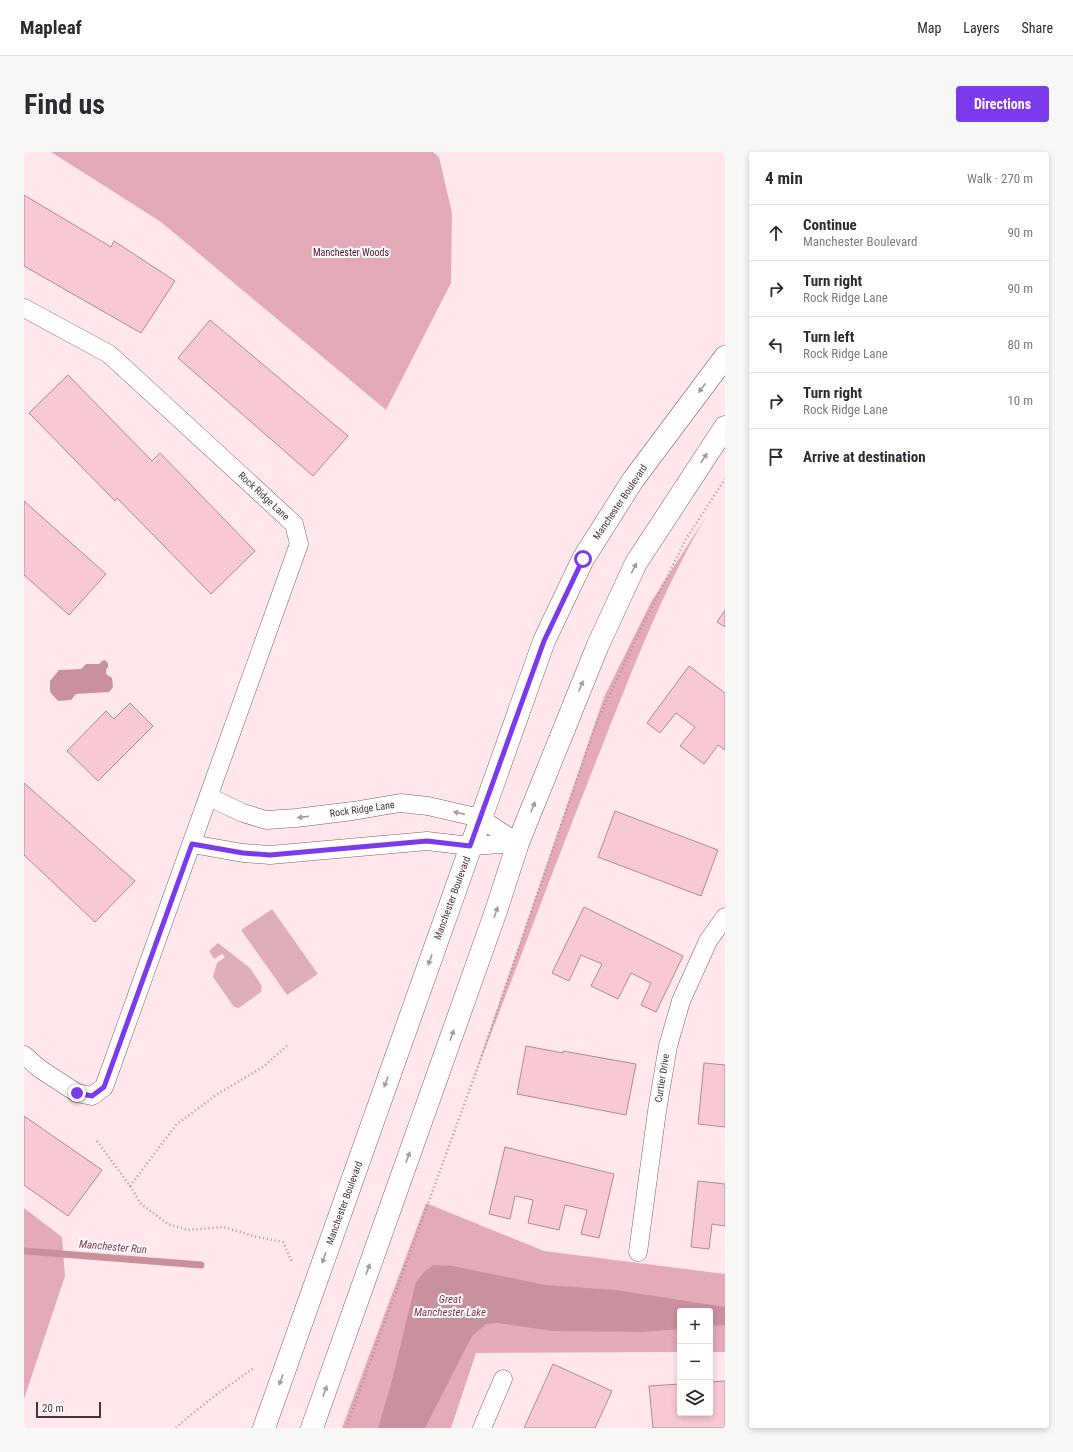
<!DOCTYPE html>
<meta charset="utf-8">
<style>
:root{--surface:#fff;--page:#f7f7f7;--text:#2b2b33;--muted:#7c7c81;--line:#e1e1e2;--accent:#7c3aed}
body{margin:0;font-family:"Roboto Condensed",sans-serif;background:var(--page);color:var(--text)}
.controls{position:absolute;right:12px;bottom:12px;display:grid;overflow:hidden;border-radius:4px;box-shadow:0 2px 6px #0003}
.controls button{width:36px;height:36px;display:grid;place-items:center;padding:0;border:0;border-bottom:1px solid var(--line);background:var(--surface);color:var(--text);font:20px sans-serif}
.scale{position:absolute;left:12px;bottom:10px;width:65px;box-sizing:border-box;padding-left:4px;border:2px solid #463639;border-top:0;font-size:11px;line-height:14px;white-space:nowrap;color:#463639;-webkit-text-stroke:3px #fbfbfb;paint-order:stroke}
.stop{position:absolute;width:12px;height:12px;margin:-9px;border:3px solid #7c3aed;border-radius:50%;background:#fff}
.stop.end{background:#7c3aed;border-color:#fff;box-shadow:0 1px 4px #0008}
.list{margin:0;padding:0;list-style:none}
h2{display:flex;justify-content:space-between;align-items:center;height:52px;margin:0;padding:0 16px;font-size:17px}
h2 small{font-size:13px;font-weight:400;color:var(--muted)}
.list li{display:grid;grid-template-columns:26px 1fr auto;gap:12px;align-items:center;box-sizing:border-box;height:56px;padding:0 16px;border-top:1px solid var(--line)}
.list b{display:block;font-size:15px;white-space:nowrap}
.list p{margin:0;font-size:13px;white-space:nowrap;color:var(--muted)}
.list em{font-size:13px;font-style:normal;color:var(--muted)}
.icon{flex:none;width:22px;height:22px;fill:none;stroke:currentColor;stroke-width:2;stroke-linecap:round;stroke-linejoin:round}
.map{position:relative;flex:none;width:701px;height:1276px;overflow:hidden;border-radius:4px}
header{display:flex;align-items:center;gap:24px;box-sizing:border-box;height:56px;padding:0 20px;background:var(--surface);border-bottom:1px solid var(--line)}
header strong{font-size:19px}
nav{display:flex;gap:22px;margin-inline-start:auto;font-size:14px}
.intro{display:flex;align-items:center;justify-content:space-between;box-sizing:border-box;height:96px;padding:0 24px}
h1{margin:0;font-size:28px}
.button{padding:10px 18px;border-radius:4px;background:var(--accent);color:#fff;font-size:14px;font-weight:700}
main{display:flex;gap:24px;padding:0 24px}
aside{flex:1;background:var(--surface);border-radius:4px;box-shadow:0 2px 6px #0003}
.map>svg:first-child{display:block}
.green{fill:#deafba}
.forest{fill:#e4aab8}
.water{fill:#c9909e}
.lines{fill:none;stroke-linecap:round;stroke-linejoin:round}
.stream{stroke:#c9909e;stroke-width:7}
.building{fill:#f8c8d3;stroke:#af8a93}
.street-casing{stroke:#7e5d65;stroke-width:19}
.primary-casing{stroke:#7e5d65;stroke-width:23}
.path{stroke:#a99599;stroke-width:2.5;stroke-dasharray:1 3;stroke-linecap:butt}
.street{stroke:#fff;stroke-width:18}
.primary{stroke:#fff;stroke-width:22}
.oneway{fill:#a29a9c}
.route{stroke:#7c3aed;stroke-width:5}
.labels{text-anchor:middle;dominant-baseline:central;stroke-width:4;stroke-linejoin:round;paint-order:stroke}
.park-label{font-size:10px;fill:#55112a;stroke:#fbfbfb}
.street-label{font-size:10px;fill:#463639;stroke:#fbfbfb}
.water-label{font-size:11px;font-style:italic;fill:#7f384e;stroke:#fbfbfb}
</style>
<header>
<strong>Mapleaf</strong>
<nav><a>Map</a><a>Layers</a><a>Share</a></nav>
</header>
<div class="intro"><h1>Find us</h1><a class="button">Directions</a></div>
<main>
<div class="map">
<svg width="701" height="1276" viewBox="0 0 701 1276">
<rect width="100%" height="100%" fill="#ffe7ec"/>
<g class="green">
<polygon points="248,757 294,822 263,843 217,778"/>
<polygon points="194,791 226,816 238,834 237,840 215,856 210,855 189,825 193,811 201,805 198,802 190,807 185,799"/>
</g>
<g class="forest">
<polygon points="27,0 409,0 415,5 428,61 427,131 362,258 137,70"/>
<path d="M683,363C640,435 610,514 579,592C534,704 493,816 449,928L580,545L627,450Z"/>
<polygon points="402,1051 520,1099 701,1122 701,1200 686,1200 686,1159 656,1159 656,1200 452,1201 427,1276 318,1276"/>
<polygon points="0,1056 38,1085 41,1124 0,1247"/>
</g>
<g class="water">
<polygon points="81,508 84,511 84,515 82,518 82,522 88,526 89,535 85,540 52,542 47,548 34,549 26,540 26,529 35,518 57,517 62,512 75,512 78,509"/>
<polygon points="409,1113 429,1114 521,1133 592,1138 701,1155 701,1173 686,1174 686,1159 656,1159 656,1177 617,1180 529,1179 473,1171 462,1172 448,1184 401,1276 354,1276 367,1232 392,1130 400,1120"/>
</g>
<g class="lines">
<polyline class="stream" points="0,1099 177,1113"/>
</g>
<g class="building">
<polygon points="0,43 87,95 90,89 151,129 117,181 0,114"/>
<polygon points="186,168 324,284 289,324 154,206"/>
<polygon points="44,223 128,309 136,301 231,399 187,442 93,346 91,349 5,261"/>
<polygon points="0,349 82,422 45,463 0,423"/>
<polygon points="701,458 701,475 693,470"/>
<polygon points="665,514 701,541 701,598 694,593 680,612 656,594 671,575 652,561 636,581 623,571"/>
<polygon points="106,551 129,574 74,629 43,599 82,559 90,567"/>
<polygon points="0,631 111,729 71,770 0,703"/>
<polygon points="591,659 694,698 677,744 574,705"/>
<polygon points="560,755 659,804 632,860 617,853 627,831 607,821 594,847 567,834 578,812 557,803 545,829 528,821"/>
<polygon points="502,894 539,901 539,899 612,912 602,963 493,942"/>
<polygon points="680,911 701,913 701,975 674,972"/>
<polygon points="0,964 78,1018 44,1064 0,1033"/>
<polygon points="481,995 590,1022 575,1086 557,1082 563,1058 541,1053 535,1078 504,1071 509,1048 491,1044 486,1067 465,1062"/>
<polygon points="674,1029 701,1032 701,1074 688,1072 685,1097 667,1095"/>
<polygon points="529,1212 588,1239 571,1276 500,1276"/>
<polygon points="701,1229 701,1276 629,1276 625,1234 656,1232 656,1261 686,1261 686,1230"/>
</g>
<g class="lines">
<defs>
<g id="street">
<polyline points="0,156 85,202 270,372 275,392 80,935 68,944 53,941 16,917 0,903"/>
<polyline points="185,645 219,661 242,668 272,666 329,659 376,651 404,654 456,666 494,691"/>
<polyline points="168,692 219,701 246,703 403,689 446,694 494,691"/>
<polyline points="614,1100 633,959 644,894 657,849 684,789 701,765"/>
<polyline points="458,1276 479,1227"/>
</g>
<g id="primary">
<polyline points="240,1276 520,489 559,407 609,328 701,205"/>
<polyline points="288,1276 472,759 494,691 574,493 612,411 701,275"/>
</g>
</defs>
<use href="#street" class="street-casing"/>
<use href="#primary" class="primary-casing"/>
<g class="path">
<polyline points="73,989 106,1034 117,1052 144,1072 164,1078 199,1075 233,1085 259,1090 268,1110"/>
<polyline points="106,1034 152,973 192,943 239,915 265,892"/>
<path d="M152,1276C176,1254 202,1235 230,1216"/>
<polyline points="322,1276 451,923 573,569 617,477 662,387 701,327"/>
</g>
<use href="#street" class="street"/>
<use href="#primary" class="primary"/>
</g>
<defs><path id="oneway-solid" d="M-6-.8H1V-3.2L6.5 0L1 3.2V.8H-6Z"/></defs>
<g class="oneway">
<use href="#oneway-solid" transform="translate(678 236) rotate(127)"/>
<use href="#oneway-solid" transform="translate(680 306) rotate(-57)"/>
<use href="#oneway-solid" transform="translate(610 416) rotate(-64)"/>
<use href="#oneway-solid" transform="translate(557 534) rotate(-68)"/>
<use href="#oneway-solid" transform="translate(509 655) rotate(-68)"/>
<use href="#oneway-solid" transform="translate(435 661) rotate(-167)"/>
<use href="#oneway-solid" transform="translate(279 665) rotate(173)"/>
<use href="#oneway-solid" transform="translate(472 760) rotate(-71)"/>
<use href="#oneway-solid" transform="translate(406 808) rotate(110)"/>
<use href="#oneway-solid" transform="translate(428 883) rotate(-70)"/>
<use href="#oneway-solid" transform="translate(362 930) rotate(110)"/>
<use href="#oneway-solid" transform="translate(384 1005) rotate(-70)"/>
<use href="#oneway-solid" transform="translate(300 1106) rotate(110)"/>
<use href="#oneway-solid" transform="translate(344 1117) rotate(-70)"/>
<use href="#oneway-solid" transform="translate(257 1228) rotate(110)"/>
<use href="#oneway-solid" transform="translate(301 1239) rotate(-70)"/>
</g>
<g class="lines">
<polyline class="route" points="53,941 68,944 80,935 168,692 219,701 246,703 403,689 446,694 520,489 559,407"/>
</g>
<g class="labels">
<g class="park-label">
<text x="327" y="100">Manchester Woods</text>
</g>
<g class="street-label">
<text transform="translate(240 344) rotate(43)">Rock Ridge Lane</text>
<text transform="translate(596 350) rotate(-56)">Manchester Boulevard</text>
<text transform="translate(338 657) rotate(-8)">Rock Ridge Lane</text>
<text transform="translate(428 746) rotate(-70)">Manchester Boulevard</text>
<text transform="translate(638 926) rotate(-81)">Curtier Drive</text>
<text transform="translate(320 1051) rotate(-70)">Manchester Boulevard</text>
</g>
<g class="water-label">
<text transform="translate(89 1095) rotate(5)">Manchester Run</text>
<text x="426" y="1147">Great<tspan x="426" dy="13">Manchester Lake</tspan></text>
</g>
</g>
</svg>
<div class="controls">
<button>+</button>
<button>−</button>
<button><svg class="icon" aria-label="layers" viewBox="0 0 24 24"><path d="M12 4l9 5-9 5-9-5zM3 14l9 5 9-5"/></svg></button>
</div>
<div class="scale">20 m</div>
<div class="stop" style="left:559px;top:407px"></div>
<div class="stop end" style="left:53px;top:941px"></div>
</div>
<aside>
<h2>4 min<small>Walk · 270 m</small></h2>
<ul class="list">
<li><svg class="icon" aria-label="ahead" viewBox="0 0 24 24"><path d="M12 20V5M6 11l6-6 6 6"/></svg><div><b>Continue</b><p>Manchester Boulevard</p></div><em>90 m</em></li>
<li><svg class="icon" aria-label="right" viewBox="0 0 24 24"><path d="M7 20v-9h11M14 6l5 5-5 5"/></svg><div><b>Turn right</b><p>Rock Ridge Lane</p></div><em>90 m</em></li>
<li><svg class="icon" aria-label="left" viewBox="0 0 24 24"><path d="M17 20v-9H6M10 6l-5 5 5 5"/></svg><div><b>Turn left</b><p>Rock Ridge Lane</p></div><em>80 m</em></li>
<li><svg class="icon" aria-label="right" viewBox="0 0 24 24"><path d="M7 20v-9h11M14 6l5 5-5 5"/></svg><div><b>Turn right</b><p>Rock Ridge Lane</p></div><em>10 m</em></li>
<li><svg class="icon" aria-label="arrive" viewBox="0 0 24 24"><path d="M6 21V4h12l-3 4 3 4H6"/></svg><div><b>Arrive at destination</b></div></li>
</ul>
</aside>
</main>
